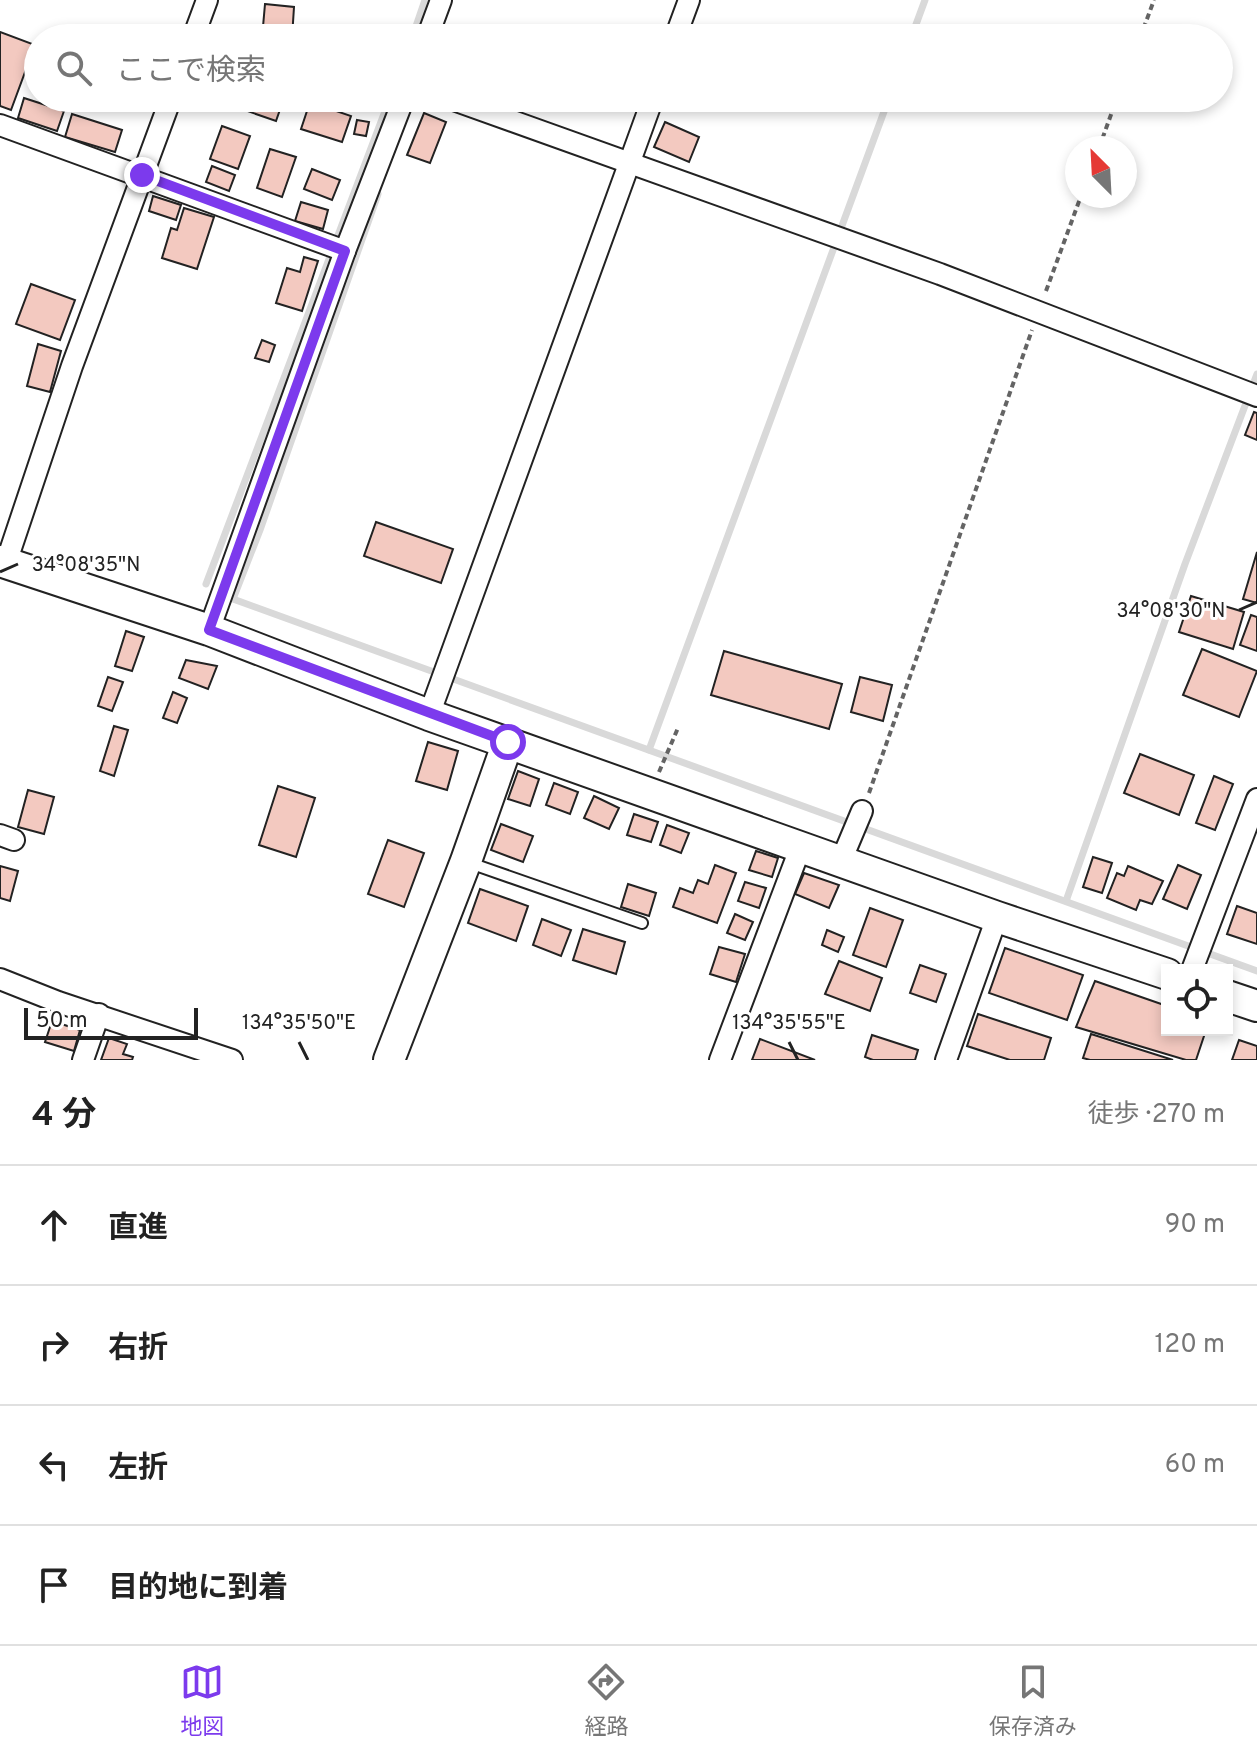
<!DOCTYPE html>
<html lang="ja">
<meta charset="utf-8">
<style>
:root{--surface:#fff;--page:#f6f6f6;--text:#222;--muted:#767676;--line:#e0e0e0;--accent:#7c3aed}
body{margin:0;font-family:Overpass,"Noto Sans JP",sans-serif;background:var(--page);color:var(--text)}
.controls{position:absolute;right:24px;bottom:24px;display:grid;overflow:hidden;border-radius:0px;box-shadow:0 4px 12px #0003}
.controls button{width:72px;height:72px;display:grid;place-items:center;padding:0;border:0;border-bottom:2px solid var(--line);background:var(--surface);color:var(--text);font:40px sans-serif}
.compass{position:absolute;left:1065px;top:136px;width:72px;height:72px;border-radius:50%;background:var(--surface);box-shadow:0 4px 12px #0003;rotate:336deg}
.scale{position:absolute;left:24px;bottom:20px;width:174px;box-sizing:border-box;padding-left:8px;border:4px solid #222;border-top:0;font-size:22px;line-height:28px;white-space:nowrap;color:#222;-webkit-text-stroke:6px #fff;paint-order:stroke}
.stop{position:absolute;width:24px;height:24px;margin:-18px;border:6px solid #7c3aed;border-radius:50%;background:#fff}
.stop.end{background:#7c3aed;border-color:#fff;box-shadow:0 2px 8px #0008}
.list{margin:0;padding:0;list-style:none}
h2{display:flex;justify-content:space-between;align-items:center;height:104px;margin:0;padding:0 32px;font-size:34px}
h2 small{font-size:26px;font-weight:400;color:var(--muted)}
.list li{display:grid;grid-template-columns:52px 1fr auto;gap:24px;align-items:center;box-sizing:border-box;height:120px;padding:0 32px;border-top:2px solid var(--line)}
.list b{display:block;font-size:30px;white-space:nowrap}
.list em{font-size:26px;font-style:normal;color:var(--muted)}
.icon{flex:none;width:44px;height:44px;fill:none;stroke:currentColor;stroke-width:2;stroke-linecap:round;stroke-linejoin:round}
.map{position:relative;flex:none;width:1257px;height:1060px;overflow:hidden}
.search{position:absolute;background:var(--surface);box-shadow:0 4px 12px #0003;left:24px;right:24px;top:24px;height:88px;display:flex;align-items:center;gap:20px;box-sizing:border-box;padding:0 28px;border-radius:44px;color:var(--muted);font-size:30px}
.sheet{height:584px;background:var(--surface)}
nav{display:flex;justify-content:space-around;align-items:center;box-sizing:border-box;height:112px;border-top:2px solid var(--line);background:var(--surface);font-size:22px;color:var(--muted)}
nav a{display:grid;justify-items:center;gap:4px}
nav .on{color:var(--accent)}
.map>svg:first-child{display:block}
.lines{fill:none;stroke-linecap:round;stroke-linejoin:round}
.stream{stroke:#d9d9d9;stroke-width:7}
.building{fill:#f3c9c0;stroke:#222;stroke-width:2}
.lane-casing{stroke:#222;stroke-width:14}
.street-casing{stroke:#222;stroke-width:24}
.secondary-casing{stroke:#222;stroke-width:34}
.path{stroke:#646464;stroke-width:4;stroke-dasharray:6 4;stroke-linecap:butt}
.lane{stroke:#fff;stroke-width:10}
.street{stroke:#fff;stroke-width:20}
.secondary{stroke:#fff;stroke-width:30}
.route{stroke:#7c3aed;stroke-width:10}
.ticks{fill:none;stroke:#222;stroke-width:3}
.ticks-label{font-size:20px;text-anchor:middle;fill:#222;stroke:#fff;stroke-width:6;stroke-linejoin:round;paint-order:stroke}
</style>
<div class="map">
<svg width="1257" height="1060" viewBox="0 0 1257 1060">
<rect width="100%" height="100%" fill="#fff"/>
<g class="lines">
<g class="stream">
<polyline points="412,38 425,0"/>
<polyline points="911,38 925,0"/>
<polyline points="378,194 260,530 233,599 1257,971"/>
<polyline points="206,584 390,98"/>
<polyline points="649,750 889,98"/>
<polyline points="1066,901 1185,564 1257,374"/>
</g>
</g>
<g class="building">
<polygon points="265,4 294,7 292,38 262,38"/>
<polygon points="0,32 35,45 11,110 0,106"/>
<polygon points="24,98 64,111 57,131 18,118"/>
<polygon points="236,98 284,98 276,121 233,106"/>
<polygon points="310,102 351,116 342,142 301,129"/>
<polygon points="424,113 446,122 430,163 407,155"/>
<polygon points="72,114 122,130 115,152 65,137"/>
<polygon points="357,120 369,122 366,136 354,134"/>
<polygon points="665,122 699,137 689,162 654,147"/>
<polygon points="222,126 250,136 238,169 210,159"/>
<polygon points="270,149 296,157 282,197 257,188"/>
<polygon points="212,166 235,175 229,191 206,182"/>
<polygon points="312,169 340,180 332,200 304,189"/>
<polygon points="153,196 181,205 176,220 149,211"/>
<polygon points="301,202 328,210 323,229 295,221"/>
<polygon points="184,208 214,217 197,269 162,258 171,228 177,230"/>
<polygon points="304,257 318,261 302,311 276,303 287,268 300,272"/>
<polygon points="31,284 75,300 60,340 16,324"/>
<polygon points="262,340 275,345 269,362 255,358"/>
<polygon points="38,344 61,351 50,392 27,386"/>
<polygon points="1254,412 1257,413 1257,440 1245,435"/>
<polygon points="376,522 453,549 441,583 364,556"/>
<polygon points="1257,552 1257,603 1243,599"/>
<polygon points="1191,596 1244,612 1233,649 1179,632"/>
<polygon points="1251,615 1257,617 1257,651 1240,645"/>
<polygon points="126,631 144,637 132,671 115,666"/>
<polygon points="1202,649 1257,671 1239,717 1183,695"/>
<polygon points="724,651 842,684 829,729 711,695"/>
<polygon points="186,660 217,666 208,689 179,678"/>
<polygon points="108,677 123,682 112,711 98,706"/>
<polygon points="860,677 892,685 883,721 851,712"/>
<polygon points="173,692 187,698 177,723 163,718"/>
<polygon points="114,726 128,730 114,776 100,771"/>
<polygon points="428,742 458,751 447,790 416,781"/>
<polygon points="1140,754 1194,775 1179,815 1124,793"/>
<polygon points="518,771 539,779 530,806 508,799"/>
<polygon points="1214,776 1233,784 1215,830 1196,823"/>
<polygon points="554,783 578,792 570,814 546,805"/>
<polygon points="278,786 315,798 296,857 259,845"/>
<polygon points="28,790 54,797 44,834 18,827"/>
<polygon points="594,796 619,808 609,829 584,818"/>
<polygon points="634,814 658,822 651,842 627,835"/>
<polygon points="501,824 533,836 523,862 491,850"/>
<polygon points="667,825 689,833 681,853 660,845"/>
<polygon points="388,840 424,853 404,907 368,894"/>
<polygon points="756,851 778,858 772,877 749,870"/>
<polygon points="1093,857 1112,863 1102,893 1083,887"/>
<polygon points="715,865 736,873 717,923 673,907 680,888 693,893 698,880 708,884"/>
<polygon points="1178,865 1201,875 1187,909 1163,899"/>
<polygon points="0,866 18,871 10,901 0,898"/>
<polygon points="1128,866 1163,881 1152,904 1140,900 1136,910 1107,898 1117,873 1124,876"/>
<polygon points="804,873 839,885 829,908 795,894"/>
<polygon points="745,882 766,888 759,908 738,901"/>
<polygon points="628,884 656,893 649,916 621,907"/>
<polygon points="480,889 528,906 516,941 468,923"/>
<polygon points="1237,906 1257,913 1257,944 1227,934"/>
<polygon points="870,908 903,920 886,967 853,955"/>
<polygon points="735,914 753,922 745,940 727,933"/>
<polygon points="542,919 571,930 561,956 533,945"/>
<polygon points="583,929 625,942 616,974 573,960"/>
<polygon points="827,930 844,937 838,952 822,945"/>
<polygon points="719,947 745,954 736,982 710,974"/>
<polygon points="1005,948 1083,975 1067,1020 989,993"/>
<polygon points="839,961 882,978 870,1011 825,994"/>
<polygon points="920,965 946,974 936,1002 910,993"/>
<polygon points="1095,981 1167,1006 1167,1030 1206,1030 1196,1060 1186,1060 1076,1027"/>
<polygon points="978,1014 1051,1038 1044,1060 1010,1060 967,1046"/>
<polygon points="52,1021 80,1030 74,1051 45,1042"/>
<polygon points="1091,1034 1173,1060 1090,1060 1083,1058"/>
<polygon points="872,1035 918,1050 915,1060 873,1060 865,1057"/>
<polygon points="109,1038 127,1044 123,1054 133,1057 132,1060 101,1060"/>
<polygon points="760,1039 815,1060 752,1060"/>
<polygon points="1239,1040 1257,1046 1257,1060 1232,1060"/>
</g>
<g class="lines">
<defs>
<polyline id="lane" points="467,862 642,923"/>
<g id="street">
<polyline points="193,38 207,0"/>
<polyline points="427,38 441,0"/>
<polyline points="675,38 689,0"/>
<polyline points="448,98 940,274 1257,396"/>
<polyline points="0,125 345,251"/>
<polyline points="6,563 72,366 171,98"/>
<polyline points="209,630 345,251 404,98"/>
<polyline points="429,715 653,98"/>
<polyline points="0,835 14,840"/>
<polyline points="841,861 862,811"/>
<polyline points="1192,970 1257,799"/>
<polyline points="0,979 58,1002 232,1060"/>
<polyline points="83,1060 99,1014"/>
<polyline points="720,1060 801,846"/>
<polyline points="946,1060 997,917"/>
</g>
<g id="secondary">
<polyline points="0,561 209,630 429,715 997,917 1167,974"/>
<polyline points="1227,996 1257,1006"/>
<polyline points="389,1060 466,861 508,742"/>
</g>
</defs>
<use href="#lane" class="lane-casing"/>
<use href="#street" class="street-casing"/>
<use href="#secondary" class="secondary-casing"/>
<g class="path">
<polyline points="1140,38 1154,0"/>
<polyline points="1099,148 1117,98"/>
<polyline points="1046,291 1081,196"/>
<polyline points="659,772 678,728"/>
<polyline points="869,793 1032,330"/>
</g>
<use href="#lane" class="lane"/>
<use href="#street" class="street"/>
<use href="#secondary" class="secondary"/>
</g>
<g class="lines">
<polyline class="route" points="142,175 345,251 209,630 508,742"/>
</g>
<path class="ticks" d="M0,572L18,564M1239,610L1257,602M299,1042L308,1060M789,1042L798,1060"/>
<g class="ticks-label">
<text x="86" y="571">34°08'35"N</text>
<text x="1171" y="617">34°08'30"N</text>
<text x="299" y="1029">134°35'50"E</text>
<text x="789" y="1029">134°35'55"E</text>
</g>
</svg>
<div class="controls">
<button><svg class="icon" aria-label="locate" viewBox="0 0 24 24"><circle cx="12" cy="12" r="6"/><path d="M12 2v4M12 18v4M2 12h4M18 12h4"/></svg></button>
</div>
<svg class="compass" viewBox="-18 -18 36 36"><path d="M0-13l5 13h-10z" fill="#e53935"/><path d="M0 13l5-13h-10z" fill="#767676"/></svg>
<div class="scale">50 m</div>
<div class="stop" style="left:508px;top:742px"></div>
<div class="stop end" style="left:142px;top:175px"></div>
<div class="search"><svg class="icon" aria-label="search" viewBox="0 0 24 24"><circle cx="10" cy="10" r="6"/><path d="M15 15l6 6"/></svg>ここで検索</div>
</div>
<section class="sheet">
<h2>4 分<small>徒歩 · 270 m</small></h2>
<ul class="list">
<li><svg class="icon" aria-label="ahead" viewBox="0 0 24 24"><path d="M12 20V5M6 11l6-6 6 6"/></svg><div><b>直進</b></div><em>90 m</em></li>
<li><svg class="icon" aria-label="right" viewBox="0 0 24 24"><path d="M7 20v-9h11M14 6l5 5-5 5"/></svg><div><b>右折</b></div><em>120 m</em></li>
<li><svg class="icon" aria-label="left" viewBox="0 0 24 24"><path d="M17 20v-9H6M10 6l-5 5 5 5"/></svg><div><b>左折</b></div><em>60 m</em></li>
<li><svg class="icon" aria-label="arrive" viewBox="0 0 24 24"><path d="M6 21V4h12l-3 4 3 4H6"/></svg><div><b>目的地に到着</b></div></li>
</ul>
</section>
<nav>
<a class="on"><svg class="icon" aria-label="map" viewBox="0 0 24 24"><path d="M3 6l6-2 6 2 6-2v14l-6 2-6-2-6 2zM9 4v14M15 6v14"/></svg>地図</a>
<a><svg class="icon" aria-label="directions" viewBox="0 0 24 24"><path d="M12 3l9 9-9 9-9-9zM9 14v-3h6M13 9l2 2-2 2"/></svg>経路</a>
<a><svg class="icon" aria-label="saved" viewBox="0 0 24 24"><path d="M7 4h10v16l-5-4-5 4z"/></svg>保存済み</a>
</nav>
